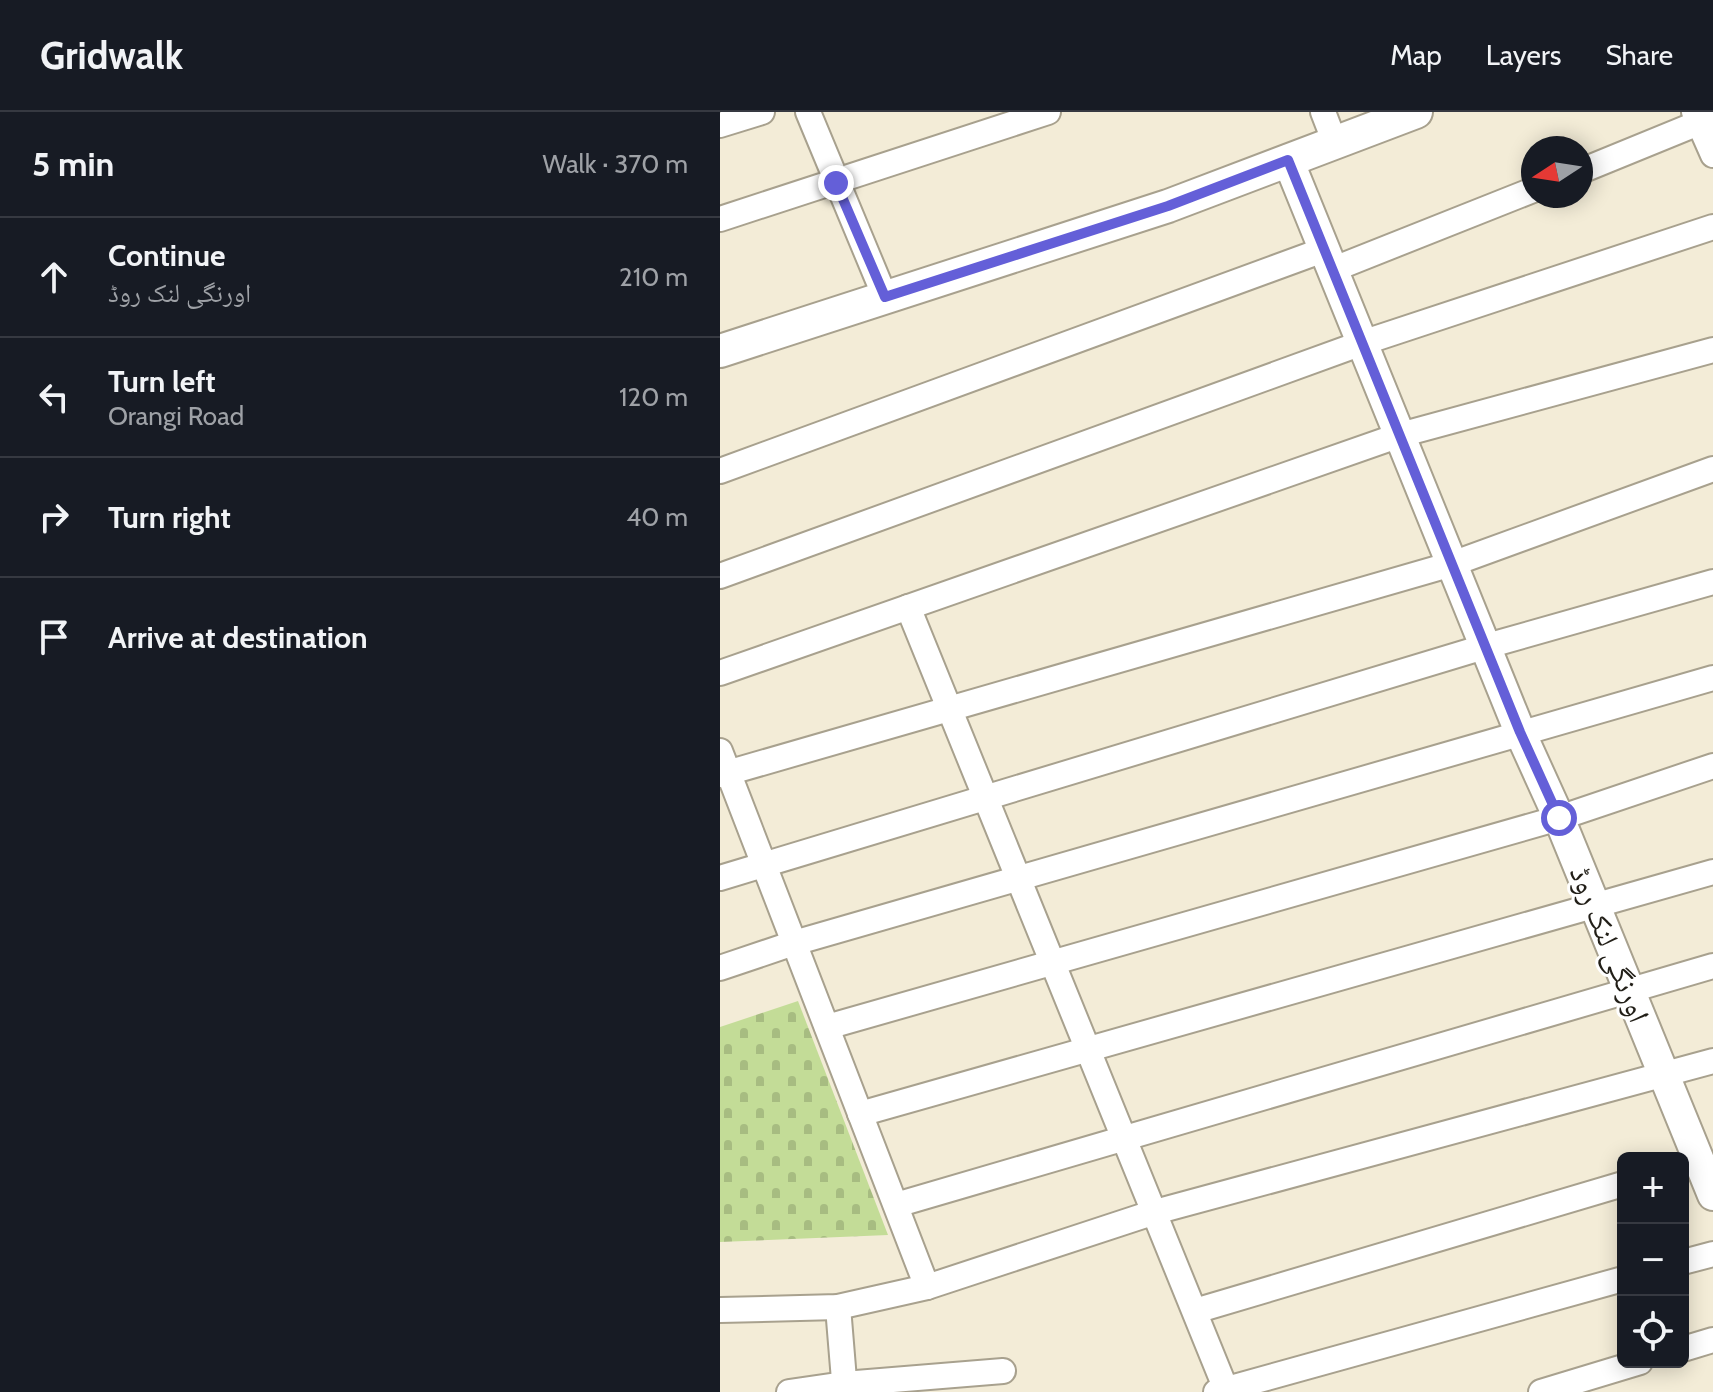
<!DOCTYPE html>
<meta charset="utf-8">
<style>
:root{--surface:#171b24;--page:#242831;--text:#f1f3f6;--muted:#9ea1a6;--line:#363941}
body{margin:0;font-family:Cabin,"Noto Naskh Arabic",sans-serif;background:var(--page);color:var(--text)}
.controls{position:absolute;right:24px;bottom:24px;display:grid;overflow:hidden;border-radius:12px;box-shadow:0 4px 20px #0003}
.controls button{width:72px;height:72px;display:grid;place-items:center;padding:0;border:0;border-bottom:2px solid var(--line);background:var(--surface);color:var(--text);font:40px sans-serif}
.compass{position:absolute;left:801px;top:24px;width:72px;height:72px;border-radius:50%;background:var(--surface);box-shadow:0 4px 20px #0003;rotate:258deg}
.stop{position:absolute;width:24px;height:24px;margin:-18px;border:6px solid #645fd8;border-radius:50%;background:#fff}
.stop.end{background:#645fd8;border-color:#fff;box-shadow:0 2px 8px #0008}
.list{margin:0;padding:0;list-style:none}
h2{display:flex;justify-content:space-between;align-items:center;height:104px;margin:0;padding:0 32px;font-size:34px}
h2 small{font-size:26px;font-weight:400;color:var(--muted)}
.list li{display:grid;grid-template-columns:52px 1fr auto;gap:24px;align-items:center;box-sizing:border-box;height:120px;padding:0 32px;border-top:2px solid var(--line)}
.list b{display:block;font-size:30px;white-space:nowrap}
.list p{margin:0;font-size:26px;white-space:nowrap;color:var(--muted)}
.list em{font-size:26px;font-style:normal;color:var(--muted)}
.icon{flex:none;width:44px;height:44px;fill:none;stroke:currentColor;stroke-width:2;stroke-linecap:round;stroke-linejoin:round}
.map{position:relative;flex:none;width:993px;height:1280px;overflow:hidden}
header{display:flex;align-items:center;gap:48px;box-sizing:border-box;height:112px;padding:0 40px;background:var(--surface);border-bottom:2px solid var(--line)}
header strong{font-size:38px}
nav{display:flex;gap:44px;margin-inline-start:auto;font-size:28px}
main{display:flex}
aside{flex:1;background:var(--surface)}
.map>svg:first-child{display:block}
.cemetery{fill:url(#cemetery-stones)}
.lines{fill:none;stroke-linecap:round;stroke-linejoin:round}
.minor-casing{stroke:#a8a18e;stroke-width:28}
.tertiary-casing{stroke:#a8a18e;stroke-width:34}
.secondary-casing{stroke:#a8a18e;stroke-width:36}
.minor{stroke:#fff;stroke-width:24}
.tertiary{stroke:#fff;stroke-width:30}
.secondary{stroke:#fff;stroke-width:32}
.route{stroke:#645fd8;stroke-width:10}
.labels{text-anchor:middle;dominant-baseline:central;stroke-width:6;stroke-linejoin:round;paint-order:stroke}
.street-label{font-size:30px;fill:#211e17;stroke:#fff}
</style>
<header>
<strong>Gridwalk</strong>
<nav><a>Map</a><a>Layers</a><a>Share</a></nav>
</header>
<main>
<aside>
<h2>5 min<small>Walk · 370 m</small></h2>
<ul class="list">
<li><svg class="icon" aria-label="ahead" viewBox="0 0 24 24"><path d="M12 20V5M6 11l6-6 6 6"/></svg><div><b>Continue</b><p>اورنگی لنک روڈ</p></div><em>210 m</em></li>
<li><svg class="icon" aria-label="left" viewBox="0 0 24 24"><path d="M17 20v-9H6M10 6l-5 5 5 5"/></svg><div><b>Turn left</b><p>Orangi Road</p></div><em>120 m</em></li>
<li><svg class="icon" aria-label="right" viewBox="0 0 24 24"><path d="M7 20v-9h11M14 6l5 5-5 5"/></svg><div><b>Turn right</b></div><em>40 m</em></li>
<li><svg class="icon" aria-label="arrive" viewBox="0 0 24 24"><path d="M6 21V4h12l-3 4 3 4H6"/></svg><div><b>Arrive at destination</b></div></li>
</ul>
</aside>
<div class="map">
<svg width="993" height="1280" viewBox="0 0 993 1280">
<defs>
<pattern id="cemetery-stones" width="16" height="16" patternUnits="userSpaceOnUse" patternTransform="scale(2)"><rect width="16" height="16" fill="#c3dc97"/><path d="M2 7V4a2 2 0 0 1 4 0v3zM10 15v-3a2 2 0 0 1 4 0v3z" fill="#a7bc81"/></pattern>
</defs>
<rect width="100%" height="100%" fill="#f3ecd7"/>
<polygon class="cemetery" points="78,889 168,1123 0,1130 0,915"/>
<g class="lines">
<defs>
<g id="minor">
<polyline points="88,0 165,185"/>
<polyline points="603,0 615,31"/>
<polyline points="974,0 993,43"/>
<polyline points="0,13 42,0"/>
<polyline points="861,59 993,5"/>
<polyline points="0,107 328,0"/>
<polyline points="614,157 813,78"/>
<polyline points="0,359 606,137"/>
<polyline points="0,464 642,231 993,115"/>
<polyline points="188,495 507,1280"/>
<polyline points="0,561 680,323 993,238"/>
<polyline points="0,639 207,1175"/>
<polyline points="0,663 732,452 993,357"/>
<polyline points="0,766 767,534 993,470"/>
<polyline points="0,856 74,831 993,566"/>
<polyline points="107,915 839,706 993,654"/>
<polyline points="140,1002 993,760"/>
<polyline points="176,1093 993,854"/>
<polyline points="963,1150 993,1142"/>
<polyline points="118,1195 125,1280"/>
<polyline points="0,1198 118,1195 207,1175 435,1100 993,949"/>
<polyline points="475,1199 903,1072"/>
<polyline points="963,1237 993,1228"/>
<polyline points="69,1280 124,1272 283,1259"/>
<polyline points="496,1280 903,1167"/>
<polyline points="821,1280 920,1250"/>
</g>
<polyline id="tertiary" points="568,48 800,620 839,706 993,1083"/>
<polyline id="secondary" points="0,239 448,94 696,0"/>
</defs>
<use href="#minor" class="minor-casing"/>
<use href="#tertiary" class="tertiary-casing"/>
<use href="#secondary" class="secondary-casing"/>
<use href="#minor" class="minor"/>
<use href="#tertiary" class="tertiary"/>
<use href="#secondary" class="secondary"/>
</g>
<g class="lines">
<polyline class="route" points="116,71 165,185 448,94 568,48 800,620 839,706"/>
</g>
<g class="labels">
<g class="street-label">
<text transform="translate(890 832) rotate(68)">اورنگی لنک روڈ</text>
</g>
</g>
</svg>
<div class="controls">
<button>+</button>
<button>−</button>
<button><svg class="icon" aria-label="locate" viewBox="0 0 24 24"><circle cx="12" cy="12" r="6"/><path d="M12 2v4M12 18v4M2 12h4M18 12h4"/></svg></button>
</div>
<svg class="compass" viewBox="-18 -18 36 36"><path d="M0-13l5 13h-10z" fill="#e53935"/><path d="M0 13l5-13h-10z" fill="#9ea1a6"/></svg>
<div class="stop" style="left:839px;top:706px"></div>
<div class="stop end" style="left:116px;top:71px"></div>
</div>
</main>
